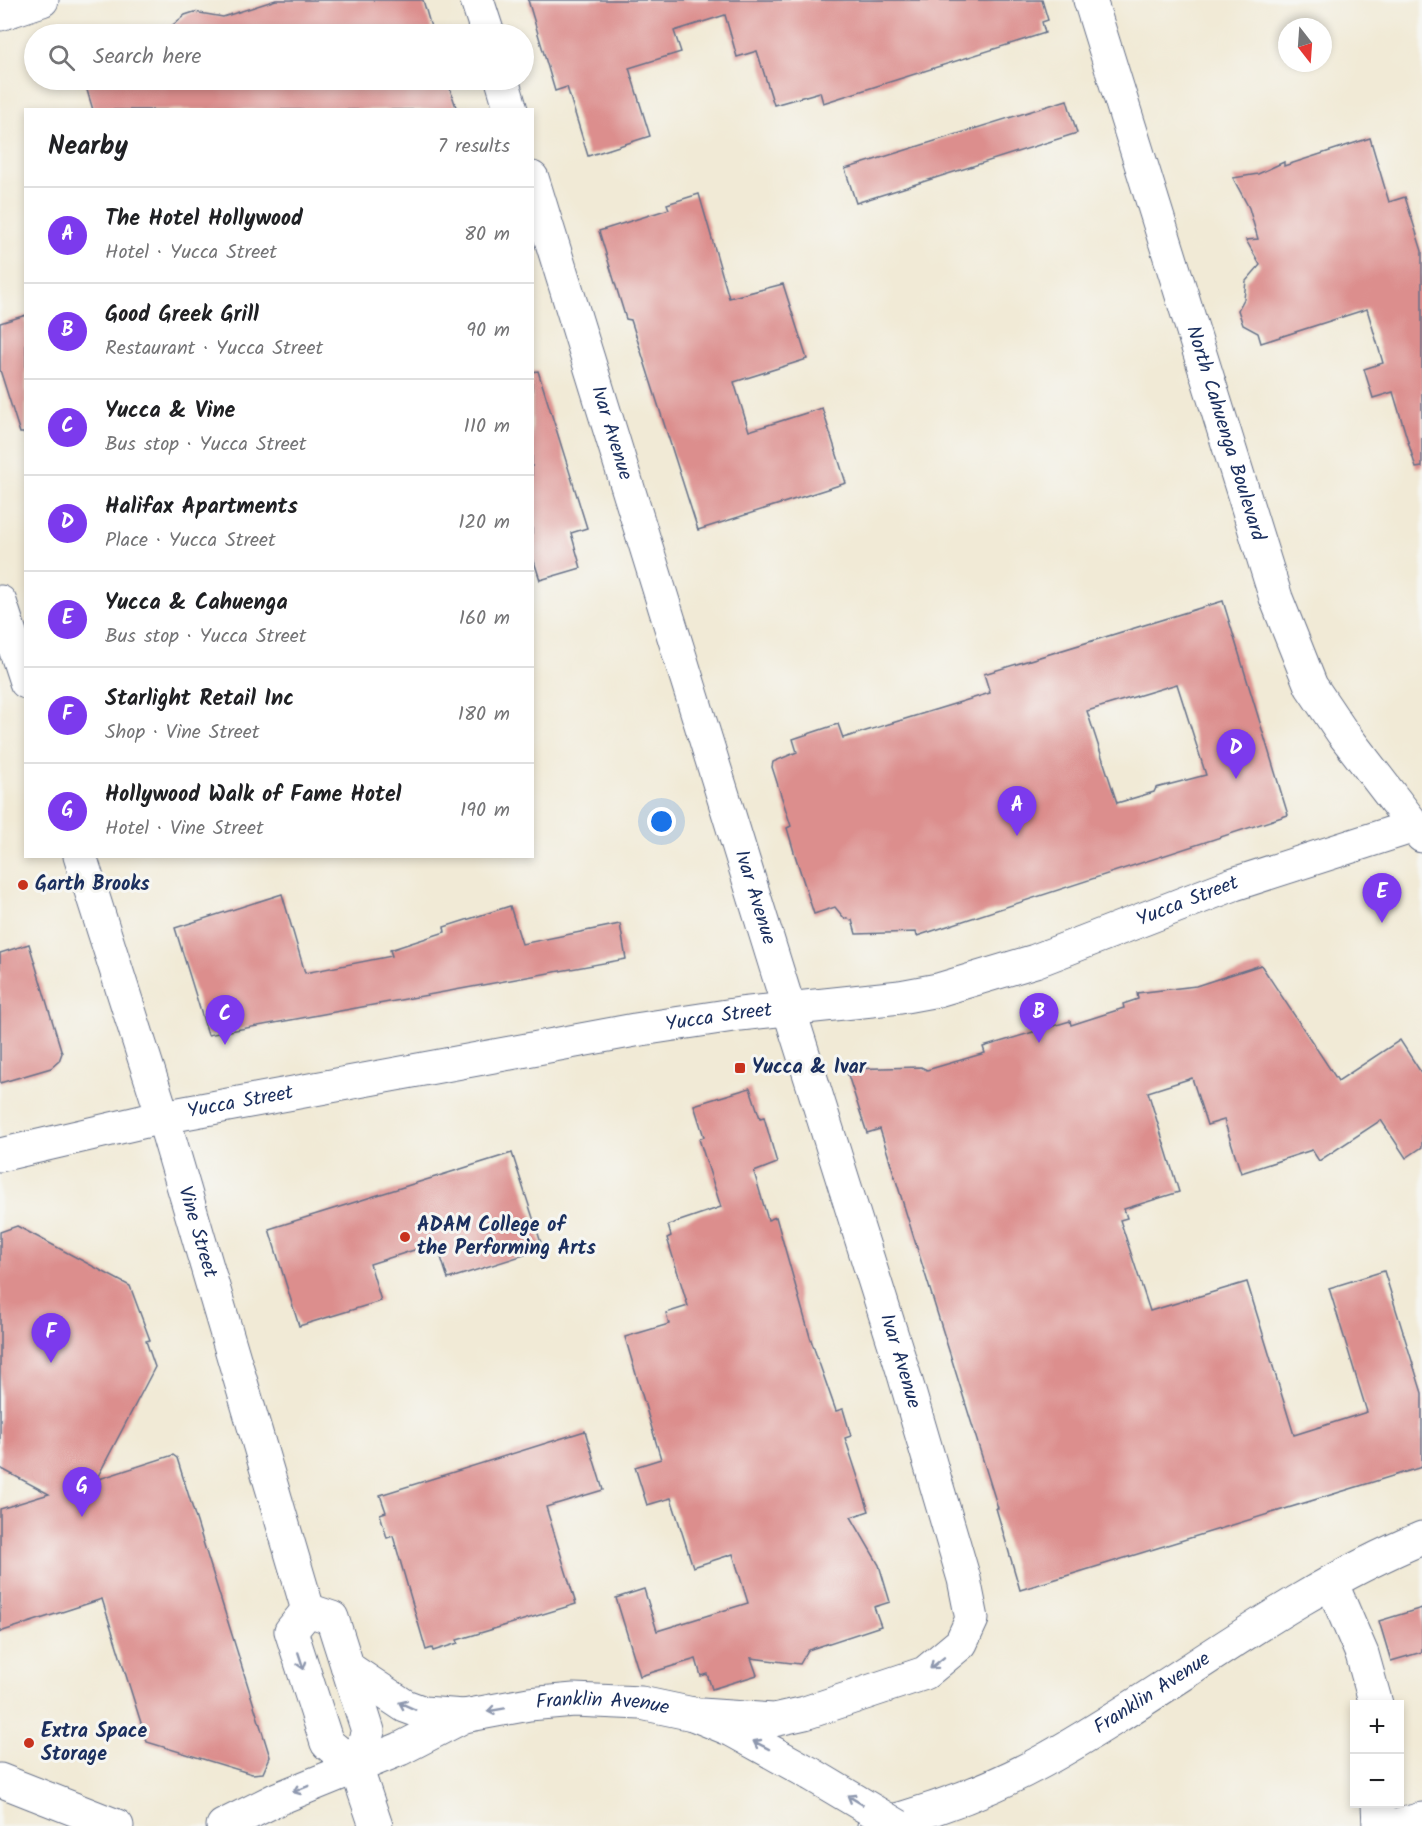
<!DOCTYPE html>
<meta charset="utf-8">
<style>
:root{--surface:#fff;--page:#f6f6f6;--text:#202124;--muted:#757577;--line:#e0e0e0;--accent:#7c3aed}
body{margin:0;font-family:Kalam,sans-serif;background:var(--page);color:var(--text)}
.controls{position:absolute;right:18px;bottom:18px;display:grid;overflow:hidden;border-radius:0px;box-shadow:0 3px 9px #0003}
.controls button{width:54px;height:54px;display:grid;place-items:center;padding:0;border:0;border-bottom:2px solid var(--line);background:var(--surface);color:var(--text);font:30px sans-serif}
.compass{position:absolute;left:1278px;top:18px;width:54px;height:54px;border-radius:50%;background:var(--surface);box-shadow:0 3px 9px #0003;rotate:163deg}
.you{position:absolute;left:662px;top:822px;width:21px;height:21px;margin:-15px;border:4px solid #fff;border-radius:50%;background:#1a73e8;box-shadow:0 0 0 9px #1a73e833}
.badge{display:grid;place-items:center;width:39px;height:39px;border-radius:50%;background:var(--accent);color:#fff;font-size:20px;font-weight:700}
.pin{position:absolute;translate:-50% -50px;filter:drop-shadow(0 2px 3px #0008)}
.pin::after{content:'';position:absolute;top:32px;width:21px;height:18px;background:inherit;clip-path:polygon(0 0,100% 0,50% 100%)}
.list{margin:0;padding:0;list-style:none}
h2{display:flex;justify-content:space-between;align-items:center;height:78px;margin:0;padding:0 24px;font-size:26px}
h2 small{font-size:20px;font-weight:400;color:var(--muted)}
.list li{display:grid;grid-template-columns:39px 1fr auto;gap:18px;align-items:center;box-sizing:border-box;height:96px;padding:0 24px;border-top:2px solid var(--line)}
.list b{display:block;font-size:22px;white-space:nowrap}
.list p{margin:0;font-size:20px;white-space:nowrap;color:var(--muted)}
.list em{font-size:20px;font-style:normal;color:var(--muted)}
.icon{flex:none;width:33px;height:33px;fill:none;stroke:currentColor;stroke-width:2;stroke-linecap:round;stroke-linejoin:round}
.map{position:relative;flex:none;width:1422px;height:1826px;overflow:hidden}
.search{position:absolute;background:var(--surface);box-shadow:0 3px 9px #0003;left:24px;top:24px;width:510px;height:66px;display:flex;align-items:center;gap:15px;box-sizing:border-box;padding:0 21px;border-radius:33px;color:var(--muted);font-size:22px}
.panel{position:absolute;background:var(--surface);box-shadow:0 3px 9px #0003;left:24px;top:108px;width:510px;height:750px;border-radius:0px}
.map>svg:first-child{display:block}
.building{fill:#dc8e8d;fill-rule:evenodd}
.lines{fill:none;stroke-linecap:round;stroke-linejoin:round}
.minor-casing{stroke:#667088;stroke-width:35}
.major-casing{stroke:#667088;stroke-width:35}
.highway-casing{stroke:#667088;stroke-width:35}
.minor{stroke:#fff;stroke-width:33}
.major{stroke:#fff;stroke-width:33}
.highway{stroke:#fff;stroke-width:33}
.highway-bridge-casing{stroke:#667088;stroke-width:35;stroke-linecap:butt}
.highway-bridge{stroke:#fff;stroke-width:33}
.oneway{stroke:#8d97ae}
.poi-dot{fill:#c8321e;stroke:#f6f6f2;stroke-width:2}
.labels{text-anchor:middle;dominant-baseline:central;stroke-width:6;stroke-linejoin:round;paint-order:stroke}
.street-label{font-size:20px;fill:#1b2f5e;stroke:#f6f6f2}
.poi-label{font-size:20px;font-weight:bold;fill:#1b2f5e;stroke:#f6f6f2;text-anchor:start}
</style>
<div class="map">
<svg width="1422" height="1826" viewBox="0 0 1422 1826">
<rect width="100%" height="100%" fill="#f6f6f2"/>
<filter id="ink" filterUnits="userSpaceOnUse"><feTurbulence type="fractalNoise" baseFrequency=".0167" numOctaves="2"/><feDisplacementMap in="SourceGraphic" scale="12" xChannelSelector="R" yChannelSelector="G"/><feConvolveMatrix kernelMatrix="1 2 1 2 8 2 1 2 1" color-interpolation-filters="sRGB"/></filter>
<filter id="wash" filterUnits="userSpaceOnUse"><feTurbulence type="fractalNoise" baseFrequency=".008" numOctaves="4" result="noise"/><feDisplacementMap in="SourceGraphic" scale="24" xChannelSelector="R" yChannelSelector="G"/><feGaussianBlur stdDeviation="1.35" result="paint"/><feColorMatrix in="noise" values="0 0 0 0 0 0 0 0 0 0 0 0 0 0 0 0 0 1.4 0 .05"/><feComposite in="paint" operator="in"/></filter>
<g filter="url(#wash)">
<rect width="100%" height="100%" fill="#f1ead6"/>
<g id="blocks">
<g class="building">
<polygon points="276,0 423,0 433,34 162,34 185,15 194,12 223,17"/>
<polygon points="528,0 1042,0 1048,20 1042,22 1045,33 823,103 820,92 774,105 757,51 737,57 725,15 674,31 681,52 629,68 650,136 588,156 567,87 555,91"/>
<polygon points="84,80 447,80 457,110 93,110"/>
<polygon points="1067,100 1077,133 856,203 845,169"/>
<polygon points="1370,138 1389,202 1405,197 1422,251 1422,467 1416,468 1393,392 1373,398 1364,369 1383,363 1367,309 1261,343 1258,333 1243,325 1238,310 1244,299 1246,281 1260,265 1246,240 1258,239 1249,208 1233,178 1258,174 1284,162 1284,166"/>
<polygon points="699,194 729,298 783,284 807,359 734,382 749,431 822,408 846,483 698,530 631,320 626,319 599,231 669,209 667,204"/>
<polygon points="26,315 26,433 20,433 0,370 0,323"/>
<polygon points="538,371 587,528 571,533 581,568 540,580 532,555 532,372"/>
<path d="M1223,601L1288,815L917,936L916,932L856,934L852,920L844,918L835,907L814,914L794,852L787,828L791,826L772,767L773,762L797,752L793,739L838,724L843,738L990,693L984,674ZM1177,684L1206,775L1156,788L1154,792L1117,803L1087,711Z"/>
<polygon points="282,894 305,973 392,956 390,950 445,932 444,927 510,906 522,944 620,924 626,959 208,1035 175,928"/>
<polygon points="29,944 62,1053 59,1061 51,1068 0,1083 0,953"/>
<polygon points="1261,965 1338,1081 1400,1040 1422,1074 1422,1147 1406,1158 1381,1120 1319,1161 1312,1150 1241,1173 1224,1120 1207,1125 1192,1078 1148,1092 1179,1192 1124,1209 1127,1218 1120,1220 1150,1311 1247,1282 1294,1435 1367,1412 1329,1288 1384,1271 1422,1393 1422,1467 1020,1590 996,1508 998,1508 880,1129 867,1133 846,1069 921,1067 927,1070 985,1053 983,1047 1070,1021 1071,1025 1124,1008 1123,1004 1138,999 1137,993 1196,986"/>
<polygon points="750,1088 760,1118 764,1117 777,1163 754,1172 768,1220 776,1217 810,1337 836,1411 843,1409 851,1436 845,1438 869,1511 851,1517 879,1565 890,1602 874,1607 881,1626 808,1650 800,1664 751,1658 757,1675 712,1689 707,1674 701,1676 696,1659 640,1676 616,1598 644,1589 657,1631 748,1603 733,1554 693,1567 671,1498 647,1505 635,1467 661,1459 625,1337 669,1324 666,1313 688,1306 667,1238 671,1236 668,1225 721,1207 699,1139 704,1137 694,1105"/>
<polygon points="512,1153 543,1249 448,1279 438,1248 431,1250 430,1245 370,1264 381,1301 299,1326 269,1229"/>
<polygon points="17,1226 130,1286 150,1340 146,1341 155,1367 96,1480 173,1455 177,1458 270,1757 263,1773 252,1774 147,1742 102,1599 0,1632 0,1509 49,1494 0,1468 0,1232"/>
<polygon points="585,1431 603,1490 546,1507 576,1604 457,1640 458,1643 433,1651 432,1648 426,1650 393,1536 387,1538 380,1514 386,1512 380,1495"/>
<polygon points="1422,1608 1422,1652 1391,1661 1379,1621"/>
</g>
</g>
</g>
<g filter="url(#ink)">
<use href="#blocks" fill-opacity="0" stroke="#667088" stroke-width="1.5"/>
<g class="lines">
<defs>
<g id="minor">
<polyline points="477,0 488,34"/>
<polyline points="502,80 511,110"/>
<path id="s1" d="M532,178L789,1009L903,1371L964,1579L972,1619L961,1643L925,1673L805,1713L774,1720L701,1715"/>
<polyline points="1331,1582 1362,1654 1376,1704"/>
<polyline points="1378,1804 1379,1826"/>
<polyline points="1397,1826 1422,1819"/>
</g>
<g id="major">
<path id="s2" d="M1090,0L1276,598L1311,686L1342,732L1422,836"/>
<polyline points="0,14 42,0"/>
<polyline points="0,602 26,682"/>
<path id="s3" d="M80,856L163,1117L308,1610"/>
<path id="s4" d="M0,1155L163,1117L635,1030L740,1014L900,997L938,990L1035,961L1234,884L1414,826"/>
<polyline points="308,1610 291,1631 327,1743 356,1767 376,1826"/>
<polyline points="308,1610 332,1618 368,1731 356,1767"/>
<polyline points="348,1668 405,1706 424,1713 464,1716"/>
<path id="s5" d="M223,1826L277,1799L400,1749L464,1716L529,1704L574,1700L641,1703L693,1714"/>
<path id="s6" d="M874,1826C933,1811 990,1790 1043,1761C1171,1690 1286,1594 1422,1538"/>
</g>
<g id="highway">
<polyline points="693,1714 732,1730 811,1774"/>
<polyline points="0,1780 117,1826"/>
</g>
</defs>
<use href="#minor" class="minor-casing"/>
<use href="#major" class="major-casing"/>
<use href="#highway" class="highway-casing"/>
<use href="#minor" class="minor"/>
<use href="#major" class="major"/>
<use href="#highway" class="highway"/>
<defs>
<polyline id="highway-bridge" points="811,1774 898,1826"/>
</defs>
<use href="#highway-bridge" class="highway-bridge-casing"/>
<use href="#highway-bridge" class="highway-bridge"/>
</g>
<defs><path id="oneway-shaft" d="M-6 0H5M1.5-3L5.5 0L1.5 3" fill="none" stroke-width="1.6" stroke-linecap="round" stroke-linejoin="round" transform="scale(1.5)"/></defs>
<g class="oneway">
<use href="#oneway-shaft" transform="translate(301 1661) rotate(72)"/>
<use href="#oneway-shaft" transform="translate(937 1663) rotate(141)"/>
<use href="#oneway-shaft" transform="translate(407 1706) rotate(-156)"/>
<use href="#oneway-shaft" transform="translate(496 1710) rotate(170)"/>
<use href="#oneway-shaft" transform="translate(761 1745) rotate(-153)"/>
<use href="#oneway-shaft" transform="translate(301 1789) rotate(158)"/>
<use href="#oneway-shaft" transform="translate(855 1800) rotate(-149)"/>
</g>
</g>
<g class="poi-dot">
<circle cx="23" cy="885" r="6"/>
<rect x="734" y="1062" width="12" height="12" rx="3"/>
<circle cx="405" cy="1237" r="6"/>
<circle cx="29" cy="1743" r="6"/>
</g>
<g class="labels">
<g class="street-label">
<text stroke="none"><textPath href="#s1" startOffset="267">Ivar Avenue</textPath></text>
<text stroke="none"><textPath href="#s2" startOffset="454">North Cahuenga Boulevard</textPath></text>
<text stroke="none"><textPath href="#s1" startOffset="753">Ivar Avenue</textPath></text>
<text stroke="none"><textPath href="#s4" startOffset="1218">Yucca Street</textPath></text>
<text stroke="none"><textPath href="#s4" startOffset="732">Yucca Street</textPath></text>
<text stroke="none"><textPath href="#s4" startOffset="246">Yucca Street</textPath></text>
<text stroke="none"><textPath href="#s3" startOffset="394">Vine Street</textPath></text>
<text stroke="none"><textPath href="#s1" startOffset="1239">Ivar Avenue</textPath></text>
<text stroke="none"><textPath href="#s6" startOffset="310">Franklin Avenue</textPath></text>
<text stroke="none"><textPath href="#s5" startOffset="405">Franklin Avenue</textPath></text>
</g>
<g class="poi-label">
<text x="35" y="885">Garth Brooks</text>
<text x="752" y="1068">Yucca &amp; Ivar</text>
<text x="417" y="1226">ADAM College of<tspan x="417" dy="23">the Performing Arts</tspan></text>
<text x="41" y="1732">Extra Space<tspan x="41" dy="23">Storage</tspan></text>
</g>
</g>
</svg>
<div class="controls">
<button>+</button>
<button>−</button>
</div>
<svg class="compass" viewBox="-18 -18 36 36"><path d="M0-13l5 13h-10z" fill="#e53935"/><path d="M0 13l5-13h-10z" fill="#757577"/></svg>
<div class="you"></div>
<div class="pin badge" style="left:1017px;top:836px">A</div>
<div class="pin badge" style="left:1039px;top:1043px">B</div>
<div class="pin badge" style="left:225px;top:1045px">C</div>
<div class="pin badge" style="left:1236px;top:779px">D</div>
<div class="pin badge" style="left:1382px;top:923px">E</div>
<div class="pin badge" style="left:51px;top:1363px">F</div>
<div class="pin badge" style="left:82px;top:1517px">G</div>
<div class="search"><svg class="icon" aria-label="search" viewBox="0 0 24 24"><circle cx="10" cy="10" r="6"/><path d="M15 15l6 6"/></svg>Search here</div>
<section class="panel">
<h2>Nearby<small>7 results</small></h2>
<ul class="list">
<li><span class="badge">A</span><div><b>The Hotel Hollywood</b><p>Hotel · Yucca Street</p></div><em>80 m</em></li>
<li><span class="badge">B</span><div><b>Good Greek Grill</b><p>Restaurant · Yucca Street</p></div><em>90 m</em></li>
<li><span class="badge">C</span><div><b>Yucca &amp; Vine</b><p>Bus stop · Yucca Street</p></div><em>110 m</em></li>
<li><span class="badge">D</span><div><b>Halifax Apartments</b><p>Place · Yucca Street</p></div><em>120 m</em></li>
<li><span class="badge">E</span><div><b>Yucca &amp; Cahuenga</b><p>Bus stop · Yucca Street</p></div><em>160 m</em></li>
<li><span class="badge">F</span><div><b>Starlight Retail Inc</b><p>Shop · Vine Street</p></div><em>180 m</em></li>
<li><span class="badge">G</span><div><b>Hollywood Walk of Fame Hotel</b><p>Hotel · Vine Street</p></div><em>190 m</em></li>
</ul>
</section>
</div>
